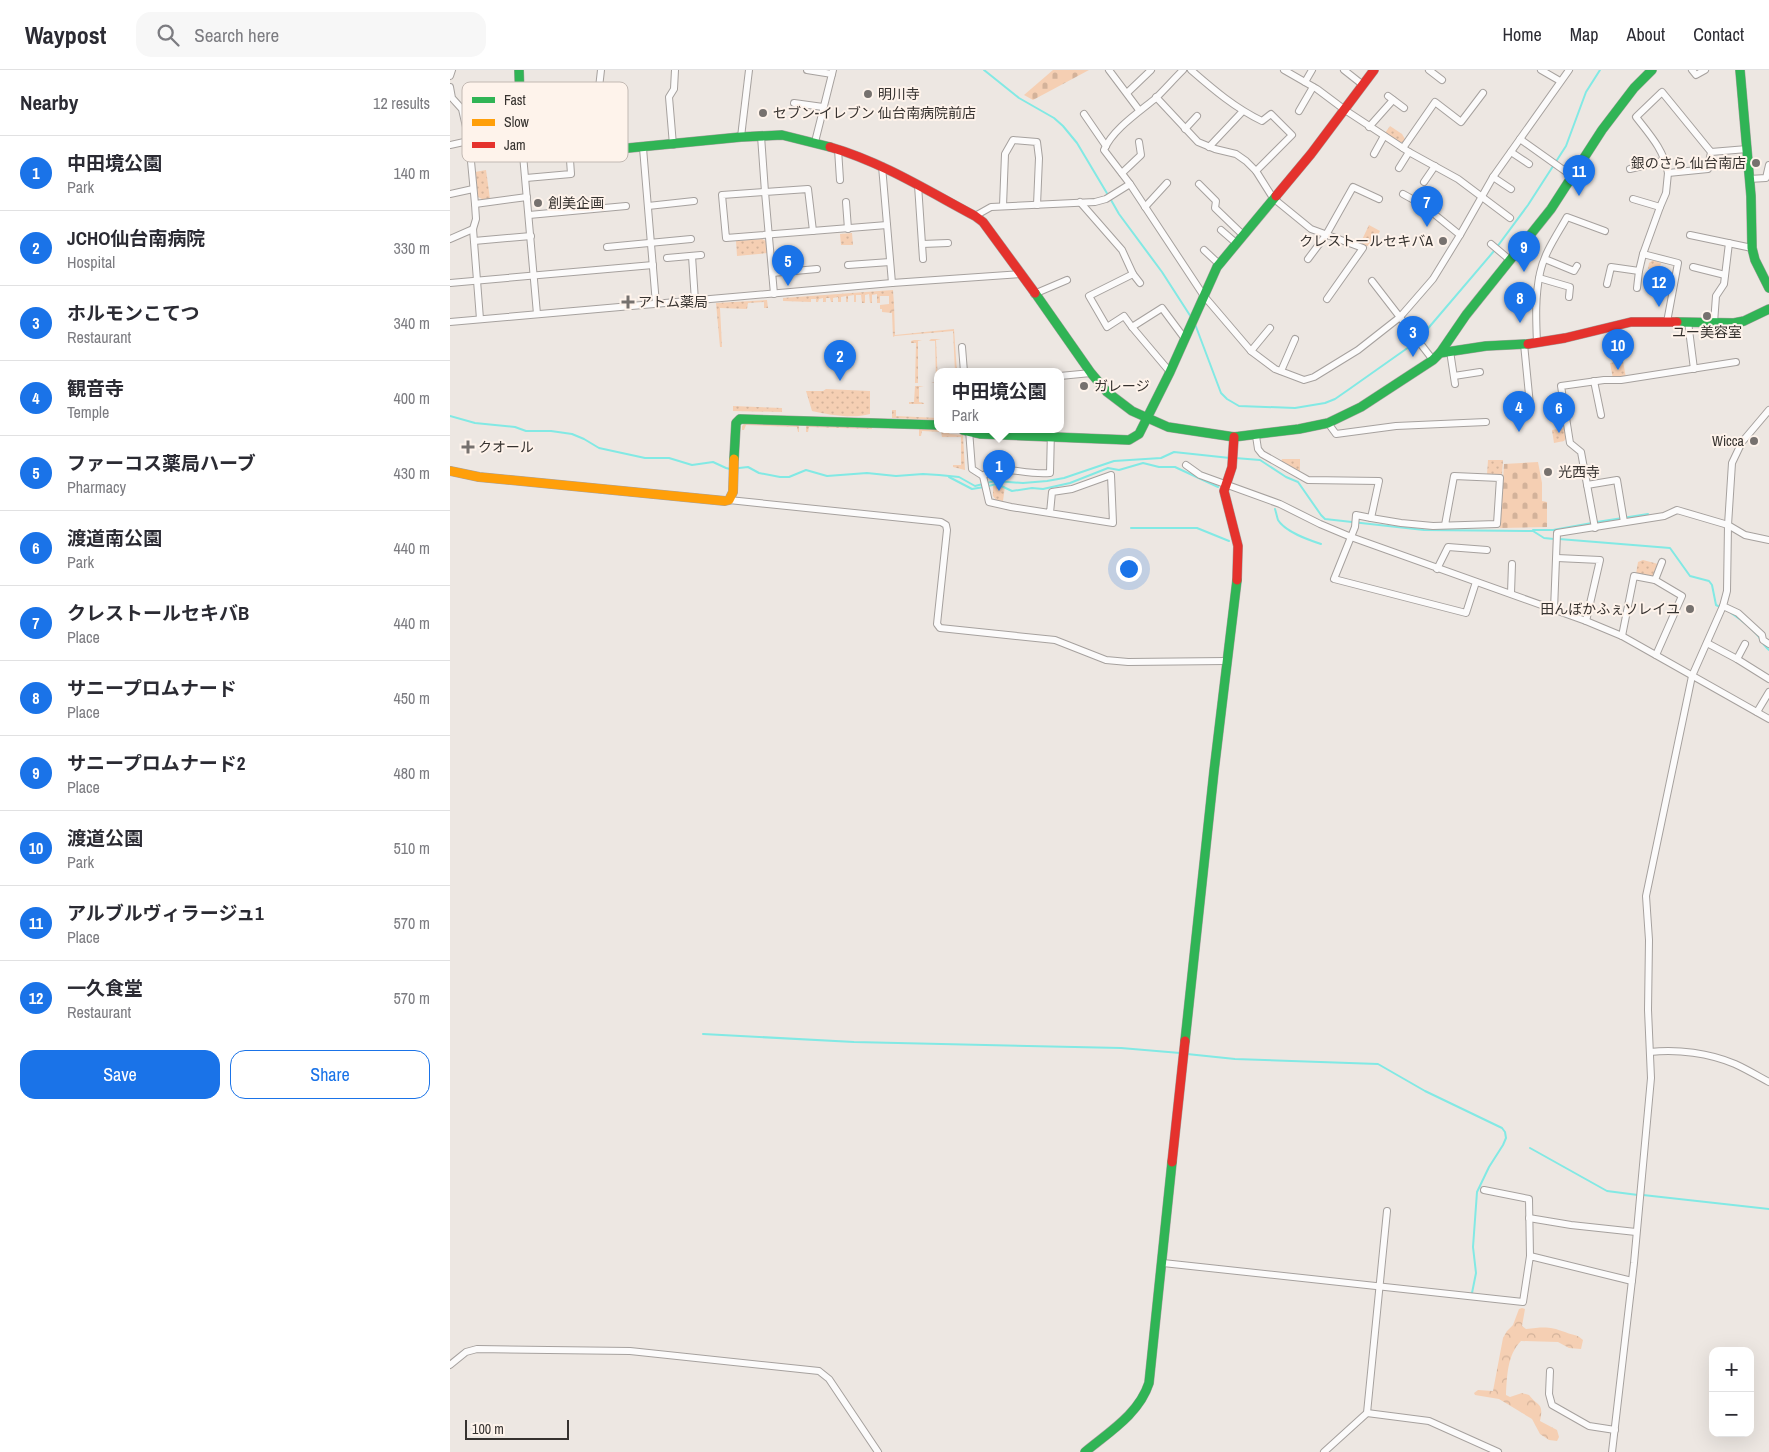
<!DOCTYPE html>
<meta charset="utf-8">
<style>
:root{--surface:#fff;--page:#f7f7f7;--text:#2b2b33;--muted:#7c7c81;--line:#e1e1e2;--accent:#1a73e8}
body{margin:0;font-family:"Archivo Narrow","Noto Sans JP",sans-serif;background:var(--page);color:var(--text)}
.controls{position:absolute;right:15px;bottom:15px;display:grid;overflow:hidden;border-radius:10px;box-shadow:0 5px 20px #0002}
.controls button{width:45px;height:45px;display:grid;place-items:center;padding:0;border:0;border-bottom:1px solid var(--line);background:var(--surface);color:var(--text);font:25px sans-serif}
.scale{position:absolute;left:15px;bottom:12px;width:104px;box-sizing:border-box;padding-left:5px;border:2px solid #36322f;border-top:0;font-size:14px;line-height:18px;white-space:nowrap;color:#36322f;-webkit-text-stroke:4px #fef3eb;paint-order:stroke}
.you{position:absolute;left:678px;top:498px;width:18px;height:18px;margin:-12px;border:4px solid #fff;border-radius:50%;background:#1a73e8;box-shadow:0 0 0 8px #1a73e833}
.badge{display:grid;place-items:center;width:32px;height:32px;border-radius:50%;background:var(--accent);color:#fff;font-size:16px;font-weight:700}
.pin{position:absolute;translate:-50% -41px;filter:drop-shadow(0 1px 2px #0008)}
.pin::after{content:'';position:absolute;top:26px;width:18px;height:15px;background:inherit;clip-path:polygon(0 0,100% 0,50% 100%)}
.popup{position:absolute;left:484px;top:298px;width:130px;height:65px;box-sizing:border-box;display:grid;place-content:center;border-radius:10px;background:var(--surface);filter:drop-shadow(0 1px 4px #0005);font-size:16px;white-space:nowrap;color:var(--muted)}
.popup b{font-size:19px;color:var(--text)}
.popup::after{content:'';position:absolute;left:50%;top:100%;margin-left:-10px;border:10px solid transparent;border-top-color:var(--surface)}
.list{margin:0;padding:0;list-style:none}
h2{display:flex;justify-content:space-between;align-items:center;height:65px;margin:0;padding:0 20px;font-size:21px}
h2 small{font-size:16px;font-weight:400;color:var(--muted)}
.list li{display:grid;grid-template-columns:32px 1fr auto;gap:15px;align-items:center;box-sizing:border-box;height:75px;padding:0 20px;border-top:1px solid var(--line)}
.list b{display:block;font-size:19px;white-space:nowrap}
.list p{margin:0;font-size:16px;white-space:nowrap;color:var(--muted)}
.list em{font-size:16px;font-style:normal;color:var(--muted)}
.actions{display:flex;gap:10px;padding:15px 20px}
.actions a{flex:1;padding:11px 0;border:1px solid var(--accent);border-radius:15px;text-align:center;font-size:18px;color:var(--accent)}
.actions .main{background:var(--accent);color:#fff}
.icon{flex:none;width:28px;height:28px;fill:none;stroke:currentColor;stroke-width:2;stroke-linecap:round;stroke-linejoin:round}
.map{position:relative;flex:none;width:1319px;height:1382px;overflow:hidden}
header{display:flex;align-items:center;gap:30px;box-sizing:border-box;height:70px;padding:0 25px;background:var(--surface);border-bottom:1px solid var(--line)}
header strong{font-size:24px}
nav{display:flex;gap:28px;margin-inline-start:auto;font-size:18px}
.search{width:350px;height:45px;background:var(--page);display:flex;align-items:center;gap:12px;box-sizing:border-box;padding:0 18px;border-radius:15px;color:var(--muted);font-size:19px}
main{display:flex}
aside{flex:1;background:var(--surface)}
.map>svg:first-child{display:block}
.grass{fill:url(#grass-dots)}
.forest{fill:url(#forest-crowns)}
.cemetery{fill:url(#cemetery-stones)}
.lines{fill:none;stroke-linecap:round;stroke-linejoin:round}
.stream{stroke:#82e9e4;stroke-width:2}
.street-casing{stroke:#a6a19e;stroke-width:8}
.fast-casing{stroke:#a6a19e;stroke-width:10}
.slow-casing{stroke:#a6a19e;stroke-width:10}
.jam-casing{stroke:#a6a19e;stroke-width:10}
.street{stroke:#fcfbfb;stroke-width:6}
.fast{stroke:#30b455;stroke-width:9}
.slow{stroke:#ff9f0a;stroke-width:9}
.jam{stroke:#e5322d;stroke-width:9}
.poi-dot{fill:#76716e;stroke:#fef3eb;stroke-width:2}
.labels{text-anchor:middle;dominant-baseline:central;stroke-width:4;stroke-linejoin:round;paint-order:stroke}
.poi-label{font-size:14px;fill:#36322f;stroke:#fef3eb;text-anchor:start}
.key{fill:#fef3eb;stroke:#c2b9b3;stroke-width:1}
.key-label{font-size:14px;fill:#36322f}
</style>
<header>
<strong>Waypost</strong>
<div class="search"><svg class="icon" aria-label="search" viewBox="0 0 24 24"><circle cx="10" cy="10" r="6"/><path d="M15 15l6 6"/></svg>Search here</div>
<nav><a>Home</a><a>Map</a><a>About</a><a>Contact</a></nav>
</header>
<main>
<aside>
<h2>Nearby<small>12 results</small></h2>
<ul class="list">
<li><span class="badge">1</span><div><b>中田境公園</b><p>Park</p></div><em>140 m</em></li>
<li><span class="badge">2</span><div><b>JCHO仙台南病院</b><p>Hospital</p></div><em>330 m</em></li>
<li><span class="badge">3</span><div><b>ホルモンこてつ</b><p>Restaurant</p></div><em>340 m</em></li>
<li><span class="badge">4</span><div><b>観音寺</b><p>Temple</p></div><em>400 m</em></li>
<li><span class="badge">5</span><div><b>ファーコス薬局ハーブ</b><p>Pharmacy</p></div><em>430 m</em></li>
<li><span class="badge">6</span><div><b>渡道南公園</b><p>Park</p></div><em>440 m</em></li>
<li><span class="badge">7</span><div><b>クレストールセキバB</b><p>Place</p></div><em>440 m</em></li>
<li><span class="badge">8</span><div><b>サニープロムナード</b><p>Place</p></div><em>450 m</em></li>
<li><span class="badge">9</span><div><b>サニープロムナード2</b><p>Place</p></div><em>480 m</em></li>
<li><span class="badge">10</span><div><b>渡道公園</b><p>Park</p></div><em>510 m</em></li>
<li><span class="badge">11</span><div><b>アルブルヴィラージュ1</b><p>Place</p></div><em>570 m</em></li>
<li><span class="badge">12</span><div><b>一久食堂</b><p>Restaurant</p></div><em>570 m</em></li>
</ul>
<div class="actions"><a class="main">Save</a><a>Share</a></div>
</aside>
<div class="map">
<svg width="1319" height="1382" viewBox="0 0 1319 1382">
<defs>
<pattern id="grass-dots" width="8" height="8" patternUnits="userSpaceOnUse" patternTransform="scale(1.25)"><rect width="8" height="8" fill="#f5cfb3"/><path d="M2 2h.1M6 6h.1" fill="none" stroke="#d3b29a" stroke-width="1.8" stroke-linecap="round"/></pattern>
<pattern id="forest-crowns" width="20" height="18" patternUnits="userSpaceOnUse" patternTransform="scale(1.25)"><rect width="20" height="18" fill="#f5cfb3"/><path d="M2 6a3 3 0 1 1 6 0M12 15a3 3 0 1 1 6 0" fill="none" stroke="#d3b29a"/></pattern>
<pattern id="cemetery-stones" width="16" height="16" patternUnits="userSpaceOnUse" patternTransform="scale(1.25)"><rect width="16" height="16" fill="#f5cfb3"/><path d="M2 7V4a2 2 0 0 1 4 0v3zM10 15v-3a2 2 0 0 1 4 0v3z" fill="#d3b29a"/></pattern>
</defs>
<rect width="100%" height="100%" fill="#ede7e2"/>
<g class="grass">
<polygon points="940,56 952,64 955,69 953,72 949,73 935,63"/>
<polygon points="36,100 40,129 34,130 28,127 25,102"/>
<polygon points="919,155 930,161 921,177 910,174"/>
<polygon points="402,163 403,175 391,175 390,164"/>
<polygon points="312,169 316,171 318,183 287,186 286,171"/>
<polygon points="1203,190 1211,193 1209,202 1198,199 1199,193"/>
<polygon points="443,220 444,234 439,234 439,226 430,226 430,233 427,233 427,224 422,225 422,233 420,233 419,224 415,225 415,233 412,233 411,225 406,225 406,232 404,232 404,225 398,226 398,232 396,232 396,226 391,227 391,232 388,232 388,227 383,228 383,232 381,232 380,228 376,228 376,232 373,232 373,228 369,229 368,232 366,232 366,229 361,229 361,232 333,231 333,228"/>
<polygon points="317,230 318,238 314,238 314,232 298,233 297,239 270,238 272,277 270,277 266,233"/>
<polygon points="504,259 507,302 505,302 503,261 445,266 445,265"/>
<polygon points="481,269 491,269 486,270 488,313 481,313 486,312 485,271 479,271"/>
<polygon points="464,270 472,270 468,271 468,313 465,313 466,273 461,273 461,271"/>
<polygon points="1173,291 1176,308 1163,309 1160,293"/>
<polygon points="465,316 474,316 469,317 469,332 474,333 474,334 459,334 459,332 464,332"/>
<path d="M376,319L420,321V344C402,349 380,345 362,341L356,321H373Z"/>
<polygon points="283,336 332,338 332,342 283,341"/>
<polygon points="442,340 446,340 446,346 488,348 488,350 442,348"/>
<polygon points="295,353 349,355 349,362 348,362 347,357 296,355 294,360 292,360 292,356"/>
<polygon points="356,355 422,358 422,359 359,357 358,362 356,362"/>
<polygon points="1115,358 1117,367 1114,371 1104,373 1102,360"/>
<polygon points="469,359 495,360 500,364 513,365 515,400 503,397 503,395 511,395 511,367 492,367 491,362 472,361 471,366 469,366"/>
<polygon points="832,389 850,389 850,402 831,392"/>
<polygon points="1038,390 1053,390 1052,405 1037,405"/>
<polygon points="543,416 555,416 553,431 546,430 543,426"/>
<polygon points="1193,490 1208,494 1205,505 1200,507 1186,504 1188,492"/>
</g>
<g class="forest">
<polygon points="439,234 444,234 445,266 443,267 442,243 432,242 432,239 430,239 430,235"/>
<path d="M1072,1238L1075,1239L1072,1256L1076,1259C1093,1257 1099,1256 1115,1262C1124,1266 1125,1263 1133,1270L1131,1279L1119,1278L1108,1272L1071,1271C1057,1285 1057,1307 1056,1325L1060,1327L1072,1323L1079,1325C1088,1337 1094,1332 1090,1351L1107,1360L1109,1367L1107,1371L1099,1370L1090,1364L1082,1349L1049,1329L1025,1325L1024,1323L1028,1320L1043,1321L1053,1268L1057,1261L1063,1255L1069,1239Z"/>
</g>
<g class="cemetery">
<polygon points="603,0 639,0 583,30 574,25"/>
<polygon points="1088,392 1092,413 1092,431 1097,432 1097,457 1050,458 1054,394"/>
</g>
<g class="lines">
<g class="stream">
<polyline points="534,0 569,28 604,48 613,56 627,73 658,125"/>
<polyline points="661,130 669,144 712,202 741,247"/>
<polyline points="745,254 771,323 777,329 789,336 845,338 875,333 885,329 898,320 966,272"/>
<polyline points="969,269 1044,181 1078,135 1116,76 1136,22 1150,0"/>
<polyline points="0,346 25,353 65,357 76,361 101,361 122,364 134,369 149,378 195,388 219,388 242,395 263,392 276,398 280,399"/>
<polyline points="785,388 810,390 836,407 848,412 871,445 875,449 974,460 1083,461 1094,468 1104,469"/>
<polyline points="289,398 298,397 309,403 330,407 339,407 356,400 377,406 417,403 446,406 473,404 489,405 509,407 525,416 545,411 573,413 597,411 614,408 664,391 711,388 724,382 780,388"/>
<polyline points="499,407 522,419 534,417"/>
<polyline points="538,416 547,414 562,421 582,418 593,419 620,413 658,398 669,400 693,393 709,397 725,397 768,417"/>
<path d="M825,439C826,442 827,447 828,450C835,462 859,470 871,474"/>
<polyline points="1147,452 1198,444"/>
<polyline points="681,458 747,458 779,471"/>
<polyline points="1083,460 1103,460 1142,453"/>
<polyline points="1109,469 1220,478 1240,506 1259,511 1262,515 1266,535 1270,537"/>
<path d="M1281,543C1290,549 1302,558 1309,567C1312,572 1314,576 1319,580"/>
<polyline points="253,964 404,972 671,978 730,983"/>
<polyline points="737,984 785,989 928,994 975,1021 1052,1058 1055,1062 1056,1068 1053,1075 1039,1097 1027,1122 1023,1177 1026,1203 1022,1223"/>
<polyline points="1080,1078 1157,1121 1188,1125"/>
<polyline points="1193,1125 1319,1139"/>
</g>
<defs>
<g id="street">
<polyline points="357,0 382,4"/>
<polyline points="659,0 689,40"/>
<path d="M733,0C724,9 715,19 706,28C689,42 662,60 654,80L680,114L754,226L801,281L825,299L854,310L864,307L908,280L950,247L983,209L1010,165L1043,107L1119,0"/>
<path d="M741,0C764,20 785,38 812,51L821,44L842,65L806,101"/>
<polyline points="834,0 867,19 895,40 959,82 1008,109 1060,148"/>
<polyline points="894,0 913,15"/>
<polyline points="979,0 992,10"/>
<polyline points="1091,0 1110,11"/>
<polyline points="1242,0 1246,5 1255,0"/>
<polyline points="0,6 2,0"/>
<polyline points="855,12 862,0"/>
<polyline points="0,17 2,28 12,39 19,70 25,134 26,149 23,159 30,249"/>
<polyline points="677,23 701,0"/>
<polyline points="938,26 954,38"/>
<polyline points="706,27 748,72 765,79 786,84 796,91 806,101 823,128 861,159 913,178 877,229"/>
<polyline points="344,33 373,37"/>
<polyline points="849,41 863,17"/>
<polyline points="634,44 656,76"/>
<polyline points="919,57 943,30"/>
<polyline points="735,59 747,46"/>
<polyline points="311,66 315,122 272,125 276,168 437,155"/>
<polyline points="291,67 299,0"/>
<polyline points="1070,69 1122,106"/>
<polyline points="99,70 103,24"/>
<polyline points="365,72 383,0"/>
<polyline points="0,75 41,66 71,62 87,244"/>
<polyline points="223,75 219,27 224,19 225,0"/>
<polyline points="759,77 792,42"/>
<polyline points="193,78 206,234"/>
<polyline points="953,78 985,32 1011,52 1033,23"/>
<polyline points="388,79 390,110"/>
<polyline points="142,80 151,0"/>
<polyline points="1061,82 1079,94"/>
<path d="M1261,82L1212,22L1186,47C1200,65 1214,80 1218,103L1258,99L1261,82L1297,79"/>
<polyline points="924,84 934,66"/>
<polyline points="432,96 442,213"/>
<polyline points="949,98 959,82"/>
<polyline points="1180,99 1216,90"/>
<polyline points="672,103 691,85 689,72"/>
<polyline points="1043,107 1061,119"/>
<polyline points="76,108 121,104 119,76"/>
<polyline points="1299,109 1316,108 1319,95"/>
<polyline points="974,112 985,96"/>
<polyline points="749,114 766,131 765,138 793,165"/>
<polyline points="468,115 473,189"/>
<polyline points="0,124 23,119"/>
<polyline points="953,124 973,135 1010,165"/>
<polyline points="1183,129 1210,137 1216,123 1218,103"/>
<polyline points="396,132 398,159"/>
<polyline points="630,132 672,180 683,204 639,226 657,257 674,246 682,257 720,302"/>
<polyline points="25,134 77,127"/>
<polyline points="198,136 244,131"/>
<polyline points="553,136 555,84 563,70 587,72 589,88 587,135"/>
<polyline points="695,137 717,113"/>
<polyline points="79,145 176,136"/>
<polyline points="525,146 541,137 645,132 656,129 680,114"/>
<polyline points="771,160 786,173"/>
<polyline points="1240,165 1302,178"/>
<polyline points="0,169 23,159"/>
<polyline points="24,171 81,166"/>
<polyline points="472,174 498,173"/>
<polyline points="1041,174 1060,190"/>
<polyline points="157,177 241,169"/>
<polyline points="754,180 769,194"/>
<polyline points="1193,184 1228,193 1217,252"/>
<polyline points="242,186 245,231"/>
<polyline points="217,188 251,185"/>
<polyline points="858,189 876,165 903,117 929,129"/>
<polyline points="1095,189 1124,201 1127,196"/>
<polyline points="398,195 440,192"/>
<polyline points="1243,197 1275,205"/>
<polyline points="322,203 367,199"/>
<polyline points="683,204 690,213"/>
<polyline points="1089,208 1120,217 1119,227"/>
<polyline points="922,211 983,290"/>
<polyline points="0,213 203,195"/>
<polyline points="1157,214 1161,197 1189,201 1193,184 1210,137"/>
<polyline points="1187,218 1189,201"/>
<polyline points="324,224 315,122 358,119 363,161"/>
<polyline points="584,224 617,210"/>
<polyline points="0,252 442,213 571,204"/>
<polyline points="1238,252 1244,299"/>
<polyline points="1264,253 1266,226 1274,214 1279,173"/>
<polyline points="682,257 712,238 735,269"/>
<path d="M1087,273C1086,250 1085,226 1090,203C1094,183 1107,165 1117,147L1155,161"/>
<polyline points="512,277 514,302"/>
<polyline points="801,281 820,258"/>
<polyline points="1000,281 1005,314"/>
<polyline points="831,301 845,269"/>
<polyline points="610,306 641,303"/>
<polyline points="1004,306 1030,302"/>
<polyline points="1144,311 1151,345"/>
<polyline points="1070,338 1080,335 1074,274"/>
<polyline points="1319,340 1292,372 1282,393 1278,455 1277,521 1273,536 1288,543 1312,565 1313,570 1319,574"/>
<polyline points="878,353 886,364 946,356 1036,352"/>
<polyline points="519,360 522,399 533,406 539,432 561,437 663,453 661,405 622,419 602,422 600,443"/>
<polyline points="806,366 808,379 812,384 858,410 929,411 921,448 906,445 905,457 884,509 1016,543 1026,512"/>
<polyline points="736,395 750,405 830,434 870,454 901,467 1136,551 1172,566 1319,649"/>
<path d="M533,406L542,399C561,398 580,405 600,403L601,360"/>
<polyline points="1137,415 1167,410 1174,452"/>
<polyline points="279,430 491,452 496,455 497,460 487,554 490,558 605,570 656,590 678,592 776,591"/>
<polyline points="921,448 951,453 983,456 1047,454 1050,408 1004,406 995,455"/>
<polyline points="1145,458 1131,382 1120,373 1111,316 1154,310 1171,310 1286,292"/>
<polyline points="1107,488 1150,490 1136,551"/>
<polyline points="987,499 998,477 1037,480"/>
<polyline points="1205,510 1212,492"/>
<polyline points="1061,523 1062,494"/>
<polyline points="1104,540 1107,463 1214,446 1227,440 1278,455 1295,465 1319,470"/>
<polyline points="1172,566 1184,506 1205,510 1232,526 1206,585"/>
<polyline points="1257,573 1287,589 1319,609"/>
<polyline points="1287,589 1295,574"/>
<polyline points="1307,642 1319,622"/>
<path d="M1200,982C1228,979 1259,983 1285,994C1296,999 1308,1006 1319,1012"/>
<polyline points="1034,1120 1079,1129 1080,1186"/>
<polyline points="1079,1148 1121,1155 1186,1162"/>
<polyline points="713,1193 1073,1232 1080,1186 1182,1211"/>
<polyline points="0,1295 16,1282 27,1279 180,1281 369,1301 379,1309 428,1382"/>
<polyline points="1100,1301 1099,1324 1102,1335 1139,1356 1165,1360"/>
<polyline points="917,1343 979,1351 1048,1382"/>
<polyline points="874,1382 917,1343 937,1141"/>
<polyline points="1162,1382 1184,1193 1201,1008 1198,940 1199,870 1196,826 1242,606 1273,536"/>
</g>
<g id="fast">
<polyline points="69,0 71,62 78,66 131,79 158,80 291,67 332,65 380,77"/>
<polyline points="1290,0 1301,126 1302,178 1305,190 1319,218"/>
<polyline points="585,223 641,303 657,322 682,341 718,357 784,367 849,359 878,353 911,337 983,290 990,283 1036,276 1078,274"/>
<polyline points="1227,252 1284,253 1294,251 1319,239"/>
<polyline points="990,283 1016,245 1101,139 1152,60 1184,18 1202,0"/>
<polyline points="513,360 531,364 679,370 689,364 720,302 767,197 826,126"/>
<polyline points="284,389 286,353 290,349 488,355"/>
<polyline points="735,971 764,701 787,510"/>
<path d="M635,1382C659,1362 689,1344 699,1313L722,1092"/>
</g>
<polyline id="slow" points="0,401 29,407 275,431 279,430 283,422 284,389"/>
<g id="jam">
<path d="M380,77C432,92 478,121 525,146L533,152L585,223"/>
<polyline points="826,126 861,84 924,0"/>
<polyline points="1078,274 1115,268 1181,252 1227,252"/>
<polyline points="784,367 782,397 774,421 788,476 787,510"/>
<polyline points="722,1092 735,971"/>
</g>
</defs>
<use href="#street" class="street-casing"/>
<use href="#fast" class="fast-casing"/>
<use href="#slow" class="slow-casing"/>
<use href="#jam" class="jam-casing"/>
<use href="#street" class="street"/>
<use href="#fast" class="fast"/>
<use href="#slow" class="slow"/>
<use href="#jam" class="jam"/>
</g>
<g class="poi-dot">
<circle cx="418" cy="24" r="5"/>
<circle cx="313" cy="43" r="5"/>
<circle cx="1306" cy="93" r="5"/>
<circle cx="88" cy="133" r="5"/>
<circle cx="993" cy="171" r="5"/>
<path d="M175.5 224.5h5v5h5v5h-5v5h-5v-5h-5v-5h5z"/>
<circle cx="1257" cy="246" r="5"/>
<circle cx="634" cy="316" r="5"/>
<circle cx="1304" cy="371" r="5"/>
<path d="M15.5 369.5h5v5h5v5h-5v5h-5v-5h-5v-5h5z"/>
<circle cx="1098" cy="402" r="5"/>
<circle cx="1240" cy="539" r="5"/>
</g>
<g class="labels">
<g class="poi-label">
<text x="428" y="24">明川寺</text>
<text x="323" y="43">セブン-イレブン 仙台南病院前店</text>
<text x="1296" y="93" text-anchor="end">銀のさら 仙台南店</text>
<text x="98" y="133">創美企画</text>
<text x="983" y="171" text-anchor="end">クレストールセキバA</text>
<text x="188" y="232">アトム薬局</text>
<text x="1257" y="262" text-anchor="middle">ユー美容室</text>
<text x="644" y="316">ガレージ</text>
<text x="1294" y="371" text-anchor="end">Wicca</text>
<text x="28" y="377">クオール</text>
<text x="1108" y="402">光西寺</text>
<text x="1230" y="539" text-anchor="end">田んぼかふぇソレイユ</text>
</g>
</g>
<rect x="12" y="12" width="166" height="80" rx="8" class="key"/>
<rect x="22" y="27" width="23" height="6" fill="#30b455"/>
<rect x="22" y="49" width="23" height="7" fill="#ff9f0a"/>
<rect x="22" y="72" width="23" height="6" fill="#e5322d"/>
<g class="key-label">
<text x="54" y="35">Fast</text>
<text x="54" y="57">Slow</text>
<text x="54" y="80">Jam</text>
</g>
</svg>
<div class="controls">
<button>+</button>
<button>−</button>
</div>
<div class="scale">100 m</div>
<div class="you"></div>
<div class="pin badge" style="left:549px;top:421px">1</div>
<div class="popup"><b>中田境公園</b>Park</div>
<div class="pin badge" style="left:390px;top:311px">2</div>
<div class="pin badge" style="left:963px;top:287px">3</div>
<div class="pin badge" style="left:1069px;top:362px">4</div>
<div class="pin badge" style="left:338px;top:216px">5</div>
<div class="pin badge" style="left:1109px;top:363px">6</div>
<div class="pin badge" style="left:977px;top:157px">7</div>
<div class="pin badge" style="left:1070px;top:253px">8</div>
<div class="pin badge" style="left:1074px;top:202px">9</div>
<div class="pin badge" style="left:1168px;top:300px">10</div>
<div class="pin badge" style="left:1129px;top:126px">11</div>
<div class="pin badge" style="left:1209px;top:237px">12</div>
</div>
</main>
